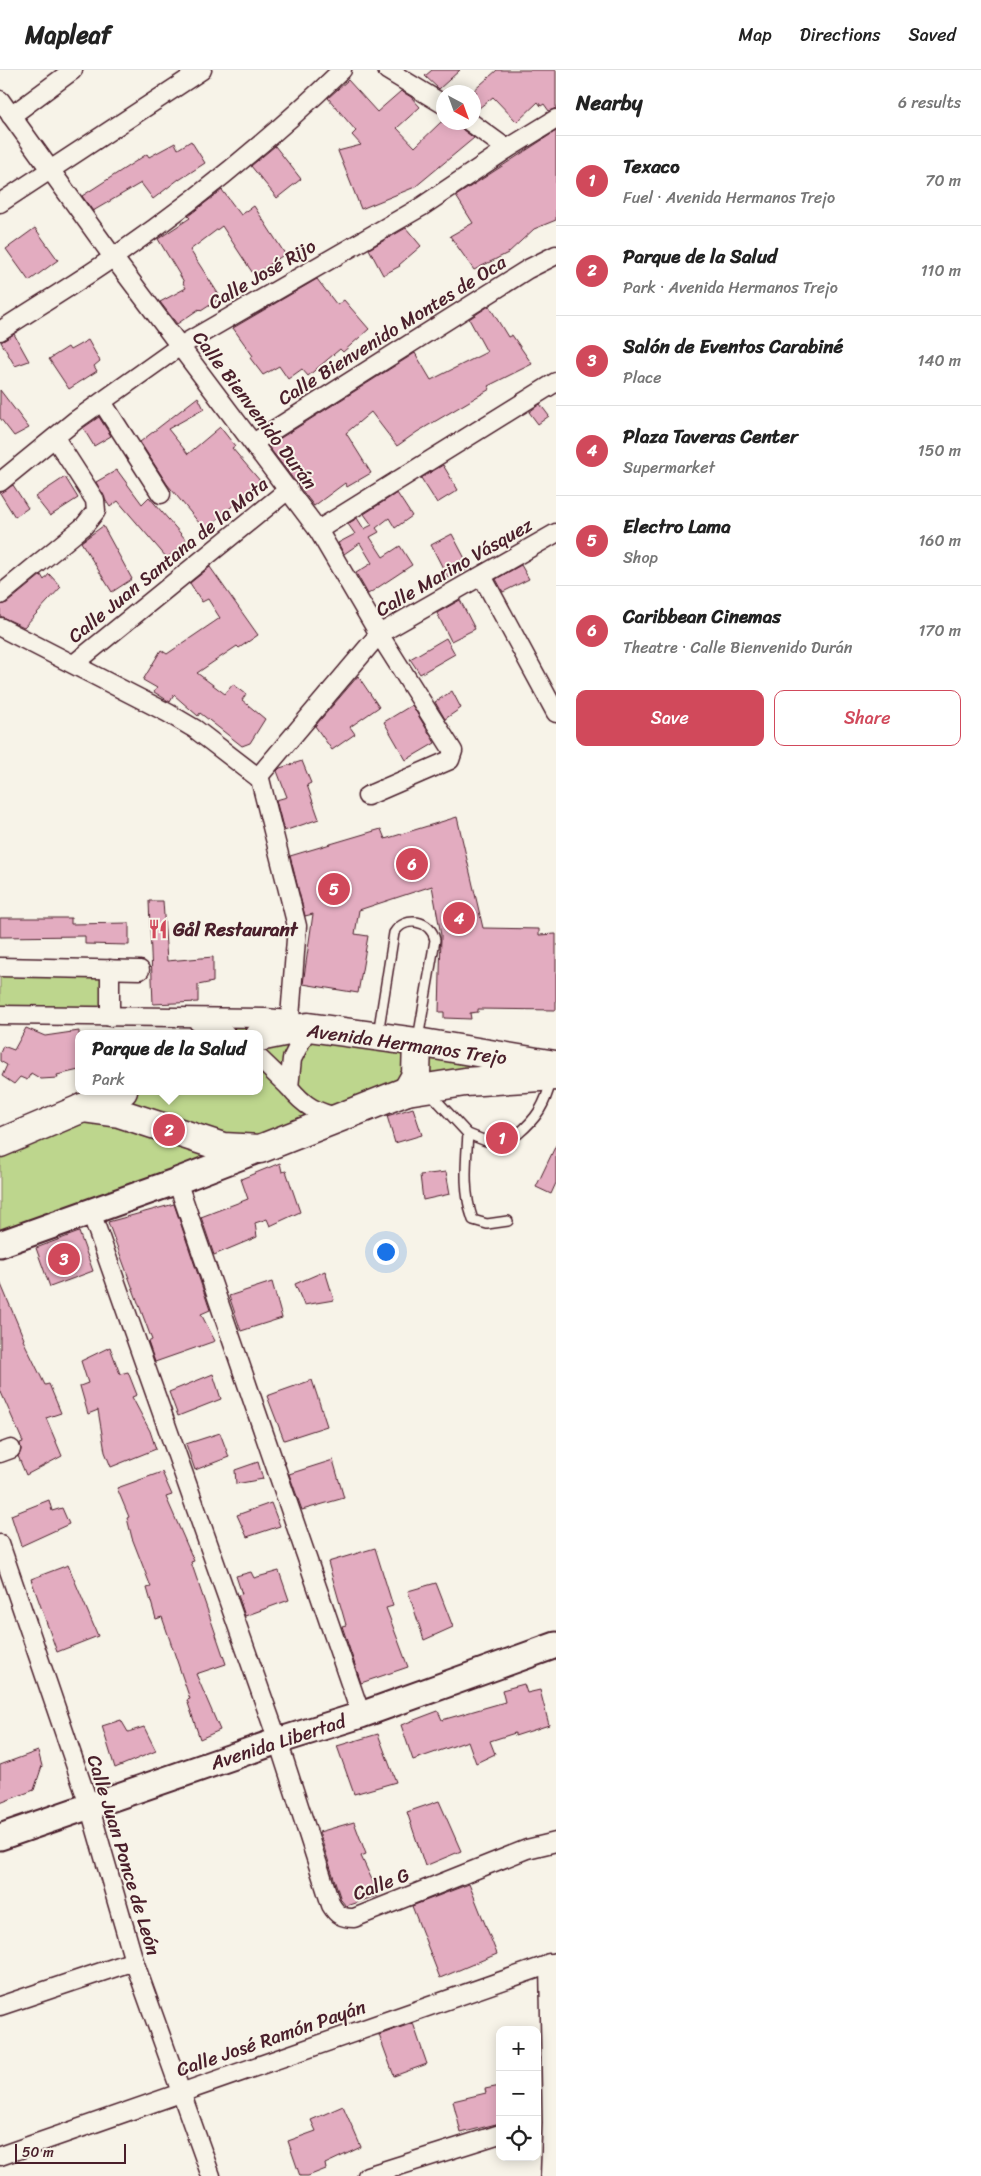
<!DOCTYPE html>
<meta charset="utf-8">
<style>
:root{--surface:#fff;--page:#f6f6f6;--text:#222;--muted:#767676;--line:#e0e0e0;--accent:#d1495b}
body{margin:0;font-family:Sriracha,sans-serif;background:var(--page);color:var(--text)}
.controls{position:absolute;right:15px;bottom:15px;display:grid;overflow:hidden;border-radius:10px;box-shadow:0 2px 12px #0003}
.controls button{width:45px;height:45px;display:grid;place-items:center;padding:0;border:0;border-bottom:1px solid var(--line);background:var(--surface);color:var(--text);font:25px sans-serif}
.compass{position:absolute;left:436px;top:15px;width:45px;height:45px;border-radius:50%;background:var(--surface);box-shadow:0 2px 12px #0003;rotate:139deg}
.scale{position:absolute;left:15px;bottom:12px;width:111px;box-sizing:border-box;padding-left:5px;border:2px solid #4a1f2b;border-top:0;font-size:14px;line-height:18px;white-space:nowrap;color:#4a1f2b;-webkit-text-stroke:4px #f7f3e8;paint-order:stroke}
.you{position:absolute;left:385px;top:1181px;width:18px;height:18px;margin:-12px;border:4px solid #fff;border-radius:50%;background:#1a73e8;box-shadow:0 0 0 8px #1a73e833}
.badge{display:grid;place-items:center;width:32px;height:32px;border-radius:50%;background:var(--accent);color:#fff;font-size:16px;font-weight:700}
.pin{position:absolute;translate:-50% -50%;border:2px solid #fff;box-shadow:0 1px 5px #0006}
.popup{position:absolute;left:75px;top:960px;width:188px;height:65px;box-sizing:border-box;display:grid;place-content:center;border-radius:10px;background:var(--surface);filter:drop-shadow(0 1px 4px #0005);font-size:16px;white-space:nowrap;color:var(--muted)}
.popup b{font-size:19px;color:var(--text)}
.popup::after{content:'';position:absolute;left:50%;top:100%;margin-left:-10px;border:10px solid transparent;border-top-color:var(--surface)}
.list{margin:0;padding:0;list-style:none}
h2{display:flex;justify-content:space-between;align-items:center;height:65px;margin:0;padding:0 20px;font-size:21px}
h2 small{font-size:16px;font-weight:400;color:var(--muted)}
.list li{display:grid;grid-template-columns:32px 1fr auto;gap:15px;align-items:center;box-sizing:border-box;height:90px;padding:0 20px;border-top:1px solid var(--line)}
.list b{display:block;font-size:19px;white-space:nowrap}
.list p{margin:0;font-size:16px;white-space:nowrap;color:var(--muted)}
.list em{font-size:16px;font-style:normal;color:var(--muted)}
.actions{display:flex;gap:10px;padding:15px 20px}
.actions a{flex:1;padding:11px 0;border:1px solid var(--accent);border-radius:10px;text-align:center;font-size:18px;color:var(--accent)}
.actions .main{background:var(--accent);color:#fff}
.icon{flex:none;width:28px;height:28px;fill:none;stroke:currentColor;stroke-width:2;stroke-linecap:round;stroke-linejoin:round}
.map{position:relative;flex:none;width:556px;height:2106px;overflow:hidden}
header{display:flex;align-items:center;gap:30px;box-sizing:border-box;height:70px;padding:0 25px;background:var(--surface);border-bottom:1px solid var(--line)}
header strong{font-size:24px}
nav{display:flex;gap:28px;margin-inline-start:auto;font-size:18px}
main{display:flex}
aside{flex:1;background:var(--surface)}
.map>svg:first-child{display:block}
.green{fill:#bdd68d;stroke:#847a5c}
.building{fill:#e3acc0;stroke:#4a1f2b}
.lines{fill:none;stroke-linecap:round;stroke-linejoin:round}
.lane-casing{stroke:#4a1f2b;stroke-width:12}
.street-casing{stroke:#4a1f2b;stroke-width:21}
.secondary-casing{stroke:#4a1f2b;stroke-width:29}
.primary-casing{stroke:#4a1f2b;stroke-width:31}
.lane{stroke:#f7f3e8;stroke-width:9}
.street{stroke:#f7f3e8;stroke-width:18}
.secondary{stroke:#f7f3e8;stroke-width:25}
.primary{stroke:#f7f3e8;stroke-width:28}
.labels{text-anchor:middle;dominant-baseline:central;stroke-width:4;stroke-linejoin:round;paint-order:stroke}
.street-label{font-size:19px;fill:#4a1f2b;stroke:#f7f3e8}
.poi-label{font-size:19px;font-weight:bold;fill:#4a1f2b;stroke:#f7f3e8;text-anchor:start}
</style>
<header>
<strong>Mapleaf</strong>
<nav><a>Map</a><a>Directions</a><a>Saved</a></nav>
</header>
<main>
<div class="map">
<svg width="556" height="2106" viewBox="0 0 556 2106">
<rect width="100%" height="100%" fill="#f7f3e8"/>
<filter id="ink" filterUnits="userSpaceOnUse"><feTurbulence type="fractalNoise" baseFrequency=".02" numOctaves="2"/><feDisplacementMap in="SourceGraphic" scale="10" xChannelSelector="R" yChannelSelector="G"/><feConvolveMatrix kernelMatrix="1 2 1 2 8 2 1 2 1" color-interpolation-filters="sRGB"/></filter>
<g filter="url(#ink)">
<g class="green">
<polygon points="0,897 113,900 110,947 0,945"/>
<polygon points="265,948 556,995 465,1012 0,1174 0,1073 123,1021 259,1021 259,964 226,964 215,959"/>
</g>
<g class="building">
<polygon points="432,0 460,0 439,19 425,6"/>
<polygon points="497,0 556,0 556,38 549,41 544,34 541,36 538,32 517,52 493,27 474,42 474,25 477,22 472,22"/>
<polygon points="348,10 377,42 401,21 411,27 420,37 397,58 415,77 441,52 459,52 463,60 474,68 415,117 361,139 338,81 361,75 352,65 356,61 328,28"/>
<polygon points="556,61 556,150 534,159 508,183 474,200 450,166 473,153 456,126"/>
<polygon points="191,71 205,93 179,110 179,109 153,129 141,113 93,141 82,126 147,84 149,87 175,73 178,79"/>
<polygon points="275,76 301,109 277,128 251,96"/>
<polygon points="222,120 241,145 254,136 285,184 254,205 222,156 190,180 221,228 201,241 199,239 177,254 160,232 186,218 183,213 184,212 158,169 190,148 188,146"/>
<polygon points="35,158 58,190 29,211 6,179"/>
<polygon points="406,158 421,176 399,195 400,196 383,205 369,179"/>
<polygon points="317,209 337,235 344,230 369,259 343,282 340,279 308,306 302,299 288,309 279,296 263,305 250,288 253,286 233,258"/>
<polygon points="489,236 508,267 512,265 532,294 488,316 490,319 417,362 397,376 371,342 346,363 371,403 347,417 345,413 314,436 268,376 415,283 431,310 487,282 469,249"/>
<polygon points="14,264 29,291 15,296 1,272"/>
<polygon points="88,270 100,291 94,296 97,301 69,319 49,289 68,277 70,280"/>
<polygon points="0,320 29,358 14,366 0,348"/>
<polygon points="198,327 204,339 168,359 188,384 220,357 235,376 232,378 261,412 240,431 239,430 205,460 167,414 140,372"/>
<polygon points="540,334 549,346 538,354 529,342"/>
<polygon points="99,347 111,366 94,376 83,358"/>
<polygon points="443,395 458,420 437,433 421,408"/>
<polygon points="117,400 142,434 149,427 187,471 167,488 118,431 110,437 106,431 96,412"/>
<polygon points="65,407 78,428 50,446 35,427"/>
<polygon points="13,415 28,438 15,447 0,423"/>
<polygon points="397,423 412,446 395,458 389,448 376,458 379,462 370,467 383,487 400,476 412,495 368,524 356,503 372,493 360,473 344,484 338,473 355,464 348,454 357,448 364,459 372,455 364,444"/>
<polygon points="103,456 132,509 112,522 81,472"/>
<polygon points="452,464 470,498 448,508 431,475"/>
<polygon points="521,495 529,509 503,522 496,509"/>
<polygon points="210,497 258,565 239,578 237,576 197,603 225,624 233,614 246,624 242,630 265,649 250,673 242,676 200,643 198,646 174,625 170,632 154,622 157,618 143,610 161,580 167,584 220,548 208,529 202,532 190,513"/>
<polygon points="49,504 61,517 24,557 0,546 0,535 7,533 41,505 44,510"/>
<polygon points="460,530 475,559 451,571 437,543"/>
<polygon points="446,568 455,584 420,604 410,589"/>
<polygon points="358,606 379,637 350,657 355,664 332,680 315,656"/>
<polygon points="452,621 461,638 445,649 435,632"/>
<polygon points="412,635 435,673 406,690 384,652"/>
<polygon points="302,691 311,713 307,715 319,749 284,761 276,730 287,727 277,701 280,698"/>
<polygon points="457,747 483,858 539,859 539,865 556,864 556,940 478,939 478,942 470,943 471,949 444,948 444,942 439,942 441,865 432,816 359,840 355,864 368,866 358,923 303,914 313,844 305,846 290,786 381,759 385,769"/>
<polygon points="149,831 163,831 167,891 213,887 213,912 198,915 198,932 153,934"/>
<polygon points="0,848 71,848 71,854 129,853 129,875 85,874 85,866 0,867"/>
<polygon points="26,958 45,966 79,961 79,1000 57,1005 58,1008 41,1009 31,1003 27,1010 20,1007 14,1014 2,1006 7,995 0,991 0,983 3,976 14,980"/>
<polygon points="413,1038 422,1065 395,1073 387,1046"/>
<polygon points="556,1075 556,1113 551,1124 536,1117"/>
<polygon points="280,1093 282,1102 286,1101 300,1142 270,1156 267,1149 255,1153 257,1167 214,1185 201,1147 248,1129 241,1109"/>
<polygon points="446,1102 450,1124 423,1130 420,1105"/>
<polygon points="174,1134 210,1240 201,1244 215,1271 155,1292 148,1272 152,1270 108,1152"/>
<polygon points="79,1162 93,1201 50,1217 36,1178"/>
<polygon points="325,1201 334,1230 304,1235 295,1214"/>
<polygon points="0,1212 24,1269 23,1270 45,1315 49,1314 61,1343 46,1348 62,1386 26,1405 18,1386 21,1380 20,1373 23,1372 0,1320"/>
<polygon points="272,1212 282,1248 241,1261 229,1226"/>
<polygon points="110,1277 120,1304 128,1302 137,1325 132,1327 150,1361 156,1379 111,1397 105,1382 98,1340 88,1344 80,1316 88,1313 81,1291"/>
<polygon points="213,1304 221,1329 178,1346 169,1322"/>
<polygon points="312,1310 327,1356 284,1370 267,1326"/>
<polygon points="220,1363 229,1387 195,1400 186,1374"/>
<polygon points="333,1390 344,1428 302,1440 289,1404"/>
<polygon points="258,1392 263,1409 236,1414 235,1400"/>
<polygon points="162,1402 172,1425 166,1427 194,1491 191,1492 226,1594 196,1604 220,1660 200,1669 187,1630 190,1629 162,1547 156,1549 147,1518 151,1517 132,1468 127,1448 129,1447 117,1418"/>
<polygon points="49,1430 52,1441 62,1438 69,1454 21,1476 11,1445"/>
<polygon points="271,1433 280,1456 247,1467 237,1445"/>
<polygon points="375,1478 393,1536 386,1538 408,1597 361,1613 342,1556 346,1555 328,1492"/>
<polygon points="68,1495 98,1566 57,1582 31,1509"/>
<polygon points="279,1501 289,1530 245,1546 238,1525 242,1524 236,1506 251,1502 254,1508"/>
<polygon points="436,1513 453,1557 424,1570 408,1521"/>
<polygon points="524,1614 527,1623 540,1620 549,1655 515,1666 515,1663 490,1671 495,1684 476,1693 468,1671 413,1690 401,1655 438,1641 442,1650 505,1632 502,1620"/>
<polygon points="121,1650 128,1662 144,1657 156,1681 115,1698 102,1656"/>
<polygon points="378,1664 396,1712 354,1724 337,1676"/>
<polygon points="38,1681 42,1696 34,1720 0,1733 0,1695"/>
<polygon points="439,1731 461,1781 425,1796 407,1742"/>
<polygon points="354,1752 366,1784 361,1786 379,1825 346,1836 341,1830 319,1762"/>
<polygon points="469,1814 497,1884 440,1908 412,1836"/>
<polygon points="413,1953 427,1994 394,2006 379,1965"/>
<polygon points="500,2016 500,2053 461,2063 453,2031 486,2023 485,2019"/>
<polygon points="343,2036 361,2077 325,2094 326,2099 308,2106 300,2106 288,2071 316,2061 311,2050"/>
</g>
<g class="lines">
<defs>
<g id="lane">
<path d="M378,964L394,863C405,845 431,850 435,870L418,969"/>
<polyline points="429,1022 468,1064 486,1071"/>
<path d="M468,1064C466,1094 463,1122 473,1150L487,1154L508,1151"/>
<path d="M518,1064C537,1048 545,1035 551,1011"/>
</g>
<g id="street">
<polyline points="387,0 443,34"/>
<polyline points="0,30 113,187 318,460 379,564 453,681 450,690 367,726"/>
<polyline points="11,46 73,0"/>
<polyline points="470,52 507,79"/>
<polyline points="0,133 202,0"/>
<path d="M0,261C38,236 77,213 114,187C195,131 272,68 342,0"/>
<polyline points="102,332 161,424"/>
<polyline points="253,373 528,199 556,185"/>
<polyline points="0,412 76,350 180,276 421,137 507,79 556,49"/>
<polyline points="318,460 556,312"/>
<polyline points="482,506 556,643"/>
<polyline points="0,525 84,456 96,441 95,430 55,368"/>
<polyline points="0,557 168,643 195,659 260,709 297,856 289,961"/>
<polyline points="74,594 289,419"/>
<polyline points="259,706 379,564 556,463"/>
<polyline points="0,897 140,900"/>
<polyline points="110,899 110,947"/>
<path d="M0,945L265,948L289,950L308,957L292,989L289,1017C305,1037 316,1042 340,1048"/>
<polyline points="198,952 226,964"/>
<polyline points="259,988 289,1017"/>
<polyline points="177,1111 361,1645"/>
<path d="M91,1142L278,1671L331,1835C337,1845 342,1848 354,1848L527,1779L556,1772"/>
<polyline points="0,1383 11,1379"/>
<polyline points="0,1474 89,1735 134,1891 211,2106"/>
<polyline points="549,1893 552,2053 550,2106"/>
<polyline points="0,1936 134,1891"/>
<polyline points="0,2086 556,1892"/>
<polyline points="367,2106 500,2064"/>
</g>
<g id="secondary">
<polyline points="0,1174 177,1111 260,1079"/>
<polyline points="0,1767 278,1671 361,1645 556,1575"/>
</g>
<g id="primary">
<polyline points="259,967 308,957 417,972 555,995"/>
<polyline points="407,1021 416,1005 417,972"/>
<polyline points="82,1038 119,1043 223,1077 260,1079 407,1021 465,1012 556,1006"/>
<polyline points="0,1073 123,1021"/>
</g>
</defs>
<use href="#lane" class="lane-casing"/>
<use href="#street" class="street-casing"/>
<use href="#secondary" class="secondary-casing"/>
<use href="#primary" class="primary-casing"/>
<use href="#lane" class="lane"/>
<use href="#street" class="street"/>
<use href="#secondary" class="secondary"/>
<use href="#primary" class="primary"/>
</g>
</g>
<defs>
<symbol id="restaurant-bare" viewBox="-9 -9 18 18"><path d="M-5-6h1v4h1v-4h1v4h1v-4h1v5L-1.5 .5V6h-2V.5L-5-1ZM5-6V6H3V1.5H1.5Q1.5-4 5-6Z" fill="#d1495b" stroke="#f7f3e8" stroke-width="2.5" paint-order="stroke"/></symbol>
</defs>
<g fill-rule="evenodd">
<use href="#restaurant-bare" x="144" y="845" width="28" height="28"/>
</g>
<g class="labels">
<g class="street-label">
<text transform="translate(262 204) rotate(-30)">Calle José Rijo</text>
<text transform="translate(392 260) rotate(-32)">Calle Bienvenido Montes de Oca</text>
<text transform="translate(255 340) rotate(53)">Calle Bienvenido Durán</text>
<text transform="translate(168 490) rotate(-39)">Calle Juan Santana de la Mota</text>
<text transform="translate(454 497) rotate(-30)">Calle Marino Vásquez</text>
<text transform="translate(407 974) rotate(8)">Avenida Hermanos Trejo</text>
<text transform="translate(278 1672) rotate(-18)">Avenida Libertad</text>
<text transform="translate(124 1785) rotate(73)">Calle Juan Ponce de León</text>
<text transform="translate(381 1814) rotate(-21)">Calle G</text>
<text transform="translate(271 1968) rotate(-19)">Calle José Ramón Payán</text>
</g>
<g class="poi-label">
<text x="173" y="859">Gål Restaurant</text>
</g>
</g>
</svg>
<div class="controls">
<button>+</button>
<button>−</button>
<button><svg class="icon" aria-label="locate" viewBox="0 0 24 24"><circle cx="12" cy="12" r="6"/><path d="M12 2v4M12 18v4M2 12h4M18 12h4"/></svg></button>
</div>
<svg class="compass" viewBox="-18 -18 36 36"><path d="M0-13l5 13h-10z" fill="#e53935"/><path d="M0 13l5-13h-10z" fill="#767676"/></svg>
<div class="scale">50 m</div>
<div class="you"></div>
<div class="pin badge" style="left:502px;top:1068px">1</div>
<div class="pin badge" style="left:169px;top:1060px">2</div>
<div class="popup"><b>Parque de la Salud</b>Park</div>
<div class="pin badge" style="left:64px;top:1189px">3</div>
<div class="pin badge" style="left:459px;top:848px">4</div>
<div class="pin badge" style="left:334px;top:819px">5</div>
<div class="pin badge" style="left:412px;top:794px">6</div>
</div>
<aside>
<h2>Nearby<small>6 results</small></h2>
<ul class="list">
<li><span class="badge">1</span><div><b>Texaco</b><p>Fuel · Avenida Hermanos Trejo</p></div><em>70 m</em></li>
<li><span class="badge">2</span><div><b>Parque de la Salud</b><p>Park · Avenida Hermanos Trejo</p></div><em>110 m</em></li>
<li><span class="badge">3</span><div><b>Salón de Eventos Carabiné</b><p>Place</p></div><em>140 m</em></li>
<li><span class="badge">4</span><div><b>Plaza Taveras Center</b><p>Supermarket</p></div><em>150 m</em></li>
<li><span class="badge">5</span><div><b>Electro Lama</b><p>Shop</p></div><em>160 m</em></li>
<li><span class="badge">6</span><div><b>Caribbean Cinemas</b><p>Theatre · Calle Bienvenido Durán</p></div><em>170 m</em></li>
</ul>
<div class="actions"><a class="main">Save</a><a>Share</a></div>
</aside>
</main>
